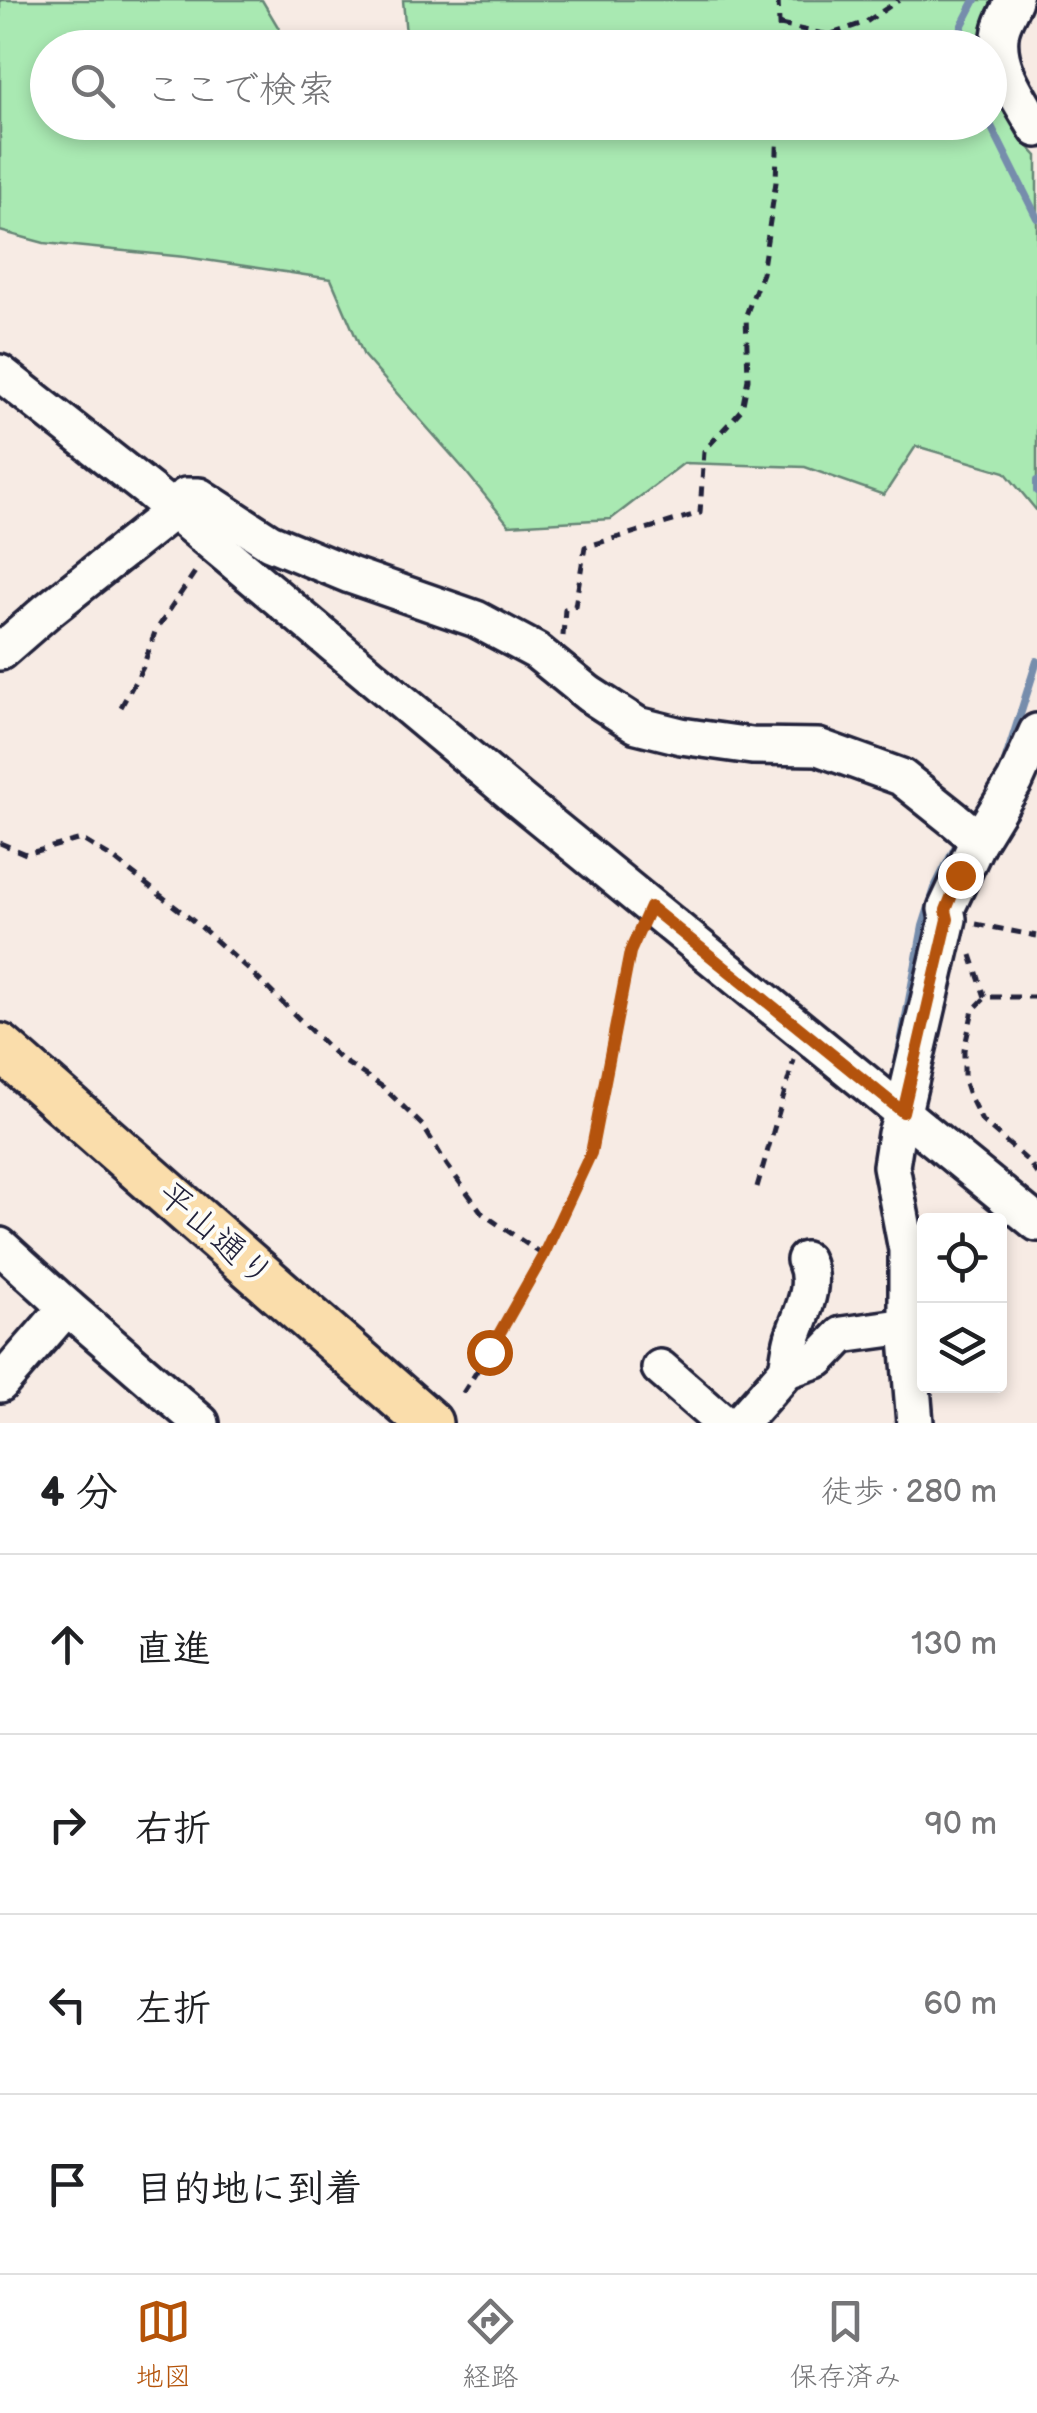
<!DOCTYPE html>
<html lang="ja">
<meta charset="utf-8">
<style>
:root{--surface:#fff;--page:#f2f2f2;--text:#202124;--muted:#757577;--line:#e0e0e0;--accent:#b45309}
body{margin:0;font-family:"Balsamiq Sans","Klee One",sans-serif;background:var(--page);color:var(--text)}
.controls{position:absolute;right:30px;bottom:30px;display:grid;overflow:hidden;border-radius:10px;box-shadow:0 5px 15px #0003}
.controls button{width:90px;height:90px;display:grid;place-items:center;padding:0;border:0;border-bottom:2px solid var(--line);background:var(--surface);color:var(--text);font:50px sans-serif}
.stop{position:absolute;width:30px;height:30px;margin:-22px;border:8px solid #b45309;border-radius:50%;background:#fff}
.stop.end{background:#b45309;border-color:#fff;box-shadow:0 2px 10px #0008}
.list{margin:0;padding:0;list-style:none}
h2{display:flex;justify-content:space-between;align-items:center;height:130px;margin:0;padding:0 40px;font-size:42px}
h2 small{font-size:32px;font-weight:400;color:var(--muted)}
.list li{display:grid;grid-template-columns:65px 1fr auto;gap:30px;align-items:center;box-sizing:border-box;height:180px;padding:0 40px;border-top:2px solid var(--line)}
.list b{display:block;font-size:38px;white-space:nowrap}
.list em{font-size:32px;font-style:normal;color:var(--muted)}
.icon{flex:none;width:55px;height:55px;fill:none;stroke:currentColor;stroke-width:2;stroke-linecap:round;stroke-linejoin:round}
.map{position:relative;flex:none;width:1037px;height:1423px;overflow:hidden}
.search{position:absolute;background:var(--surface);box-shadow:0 5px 15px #0003;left:30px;right:30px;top:30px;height:110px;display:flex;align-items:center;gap:25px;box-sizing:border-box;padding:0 35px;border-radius:55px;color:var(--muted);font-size:38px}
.sheet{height:850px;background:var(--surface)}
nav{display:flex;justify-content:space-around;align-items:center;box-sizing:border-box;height:140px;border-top:2px solid var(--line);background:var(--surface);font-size:28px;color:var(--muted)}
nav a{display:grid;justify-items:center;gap:5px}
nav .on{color:var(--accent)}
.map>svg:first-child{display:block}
.green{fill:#a9e9b2;stroke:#668676;stroke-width:2.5}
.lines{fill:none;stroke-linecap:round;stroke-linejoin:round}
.stream{stroke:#768dac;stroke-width:8}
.minor-casing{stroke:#22223b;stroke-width:42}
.major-casing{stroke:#22223b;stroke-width:52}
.path{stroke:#22223b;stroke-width:5;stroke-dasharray:10 8;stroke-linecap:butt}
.minor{stroke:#fdfcf7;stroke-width:35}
.major{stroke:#faddab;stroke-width:45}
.route{stroke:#b45309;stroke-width:12}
.labels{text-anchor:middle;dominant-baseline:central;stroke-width:8;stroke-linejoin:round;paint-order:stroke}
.street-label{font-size:35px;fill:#22223b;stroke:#fdfcf7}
</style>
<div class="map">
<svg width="1037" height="1423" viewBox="0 0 1037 1423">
<rect width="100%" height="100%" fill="#f7ebe4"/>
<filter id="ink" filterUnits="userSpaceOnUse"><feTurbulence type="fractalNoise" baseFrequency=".01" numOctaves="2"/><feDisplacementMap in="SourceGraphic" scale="20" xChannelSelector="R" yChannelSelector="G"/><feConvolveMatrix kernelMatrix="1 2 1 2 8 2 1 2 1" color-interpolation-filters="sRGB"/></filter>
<g filter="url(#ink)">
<polygon class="green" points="0,0 262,0 290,47 48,48 48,122 371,124 373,122 990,122 990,48 407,47 403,0 997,0 985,33 1026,144 1037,156 1037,511 1005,472 916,446 884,495 805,467 684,463 611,519 509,525 462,467 364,356 331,279 185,257 44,243 0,231"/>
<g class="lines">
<g class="stream">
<polyline points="961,48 962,25 975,0"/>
<polyline points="989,122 1037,218"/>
<polyline points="1037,481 1037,491"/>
<polyline points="1005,762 1037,661"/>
<polyline points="898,1059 923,926 936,885 960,838"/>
</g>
<defs>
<g id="minor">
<path d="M1014,0C1010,10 1003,20 1001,30C993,65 1021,100 1037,129"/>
<polyline points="0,373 150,491 522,802 1037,1223"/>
<polyline points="0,652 47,611 172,512 186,496 199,496 270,542 350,575 476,619 536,651 589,694 637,725 681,736 752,746 818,747 901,777 955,820 973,835 977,843"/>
<polyline points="0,1246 67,1307 201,1423"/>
<polyline points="660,1368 723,1423"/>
<path d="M787,1370C789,1359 790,1348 793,1338C802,1311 817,1287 805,1260"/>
<polyline points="0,1384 67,1307"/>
<polyline points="740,1423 787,1370 819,1359 842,1335 907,1326"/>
<polyline points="915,1423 907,1326 907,1250 891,1166 896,1134 903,1112 948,919 946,909 977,843 1015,781 1037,732"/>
</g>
<polyline id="major" points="0,1047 429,1423"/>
</defs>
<use href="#minor" class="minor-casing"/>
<use href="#major" class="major-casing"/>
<g class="path">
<polyline points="778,0 780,48"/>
<polyline points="780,25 829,35 866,22 899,0"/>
<polyline points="563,636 565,609 575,606 585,547 700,513 704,451 742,409 748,379 746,315 762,273 776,182 778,122"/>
<polyline points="121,707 143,667 155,632 199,566"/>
<polyline points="0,843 26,854 81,839 114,859 201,927 249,970 339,1058 383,1087 423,1126 447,1165 483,1214 543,1255"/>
<polyline points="976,924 1037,936"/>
<polyline points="971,955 985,997"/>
<polyline points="1037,997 986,997 973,1010 964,1050 964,1080 969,1095 982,1121 1028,1161 1037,1174"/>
<polyline points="757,1187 794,1060"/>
<polyline points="463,1393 489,1352 543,1255 591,1153 630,952 638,934"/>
</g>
<use href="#minor" class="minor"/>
<use href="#major" class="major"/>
</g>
</g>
<g class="lines" filter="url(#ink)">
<polyline class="route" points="489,1352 543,1256 591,1153 630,952 650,907 903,1112 948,919 946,910 960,875"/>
</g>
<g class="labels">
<g class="street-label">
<text transform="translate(215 1235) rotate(41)">平山通り</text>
</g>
</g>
</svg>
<div class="controls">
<button><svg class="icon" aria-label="locate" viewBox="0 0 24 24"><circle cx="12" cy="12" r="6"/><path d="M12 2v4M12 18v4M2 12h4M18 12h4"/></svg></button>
<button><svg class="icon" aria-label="layers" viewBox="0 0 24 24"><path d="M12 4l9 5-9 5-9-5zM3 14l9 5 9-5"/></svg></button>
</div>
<div class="stop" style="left:489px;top:1352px"></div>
<div class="stop end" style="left:960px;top:875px"></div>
<div class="search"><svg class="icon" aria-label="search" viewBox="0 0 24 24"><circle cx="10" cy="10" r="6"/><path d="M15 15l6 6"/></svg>ここで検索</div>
</div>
<section class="sheet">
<h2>4 分<small>徒歩 · 280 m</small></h2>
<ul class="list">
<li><svg class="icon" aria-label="ahead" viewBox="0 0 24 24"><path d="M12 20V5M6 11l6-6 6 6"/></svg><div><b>直進</b></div><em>130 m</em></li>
<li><svg class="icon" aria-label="right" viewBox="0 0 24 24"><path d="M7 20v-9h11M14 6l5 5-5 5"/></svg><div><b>右折</b></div><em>90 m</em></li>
<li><svg class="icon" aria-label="left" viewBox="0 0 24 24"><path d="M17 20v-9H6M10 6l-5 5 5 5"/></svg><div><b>左折</b></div><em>60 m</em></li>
<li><svg class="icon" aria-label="arrive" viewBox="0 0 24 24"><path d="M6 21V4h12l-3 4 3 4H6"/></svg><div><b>目的地に到着</b></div></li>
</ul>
</section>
<nav>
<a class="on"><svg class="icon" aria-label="map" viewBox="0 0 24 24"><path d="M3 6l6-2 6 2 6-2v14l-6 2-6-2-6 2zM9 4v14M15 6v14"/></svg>地図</a>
<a><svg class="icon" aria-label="directions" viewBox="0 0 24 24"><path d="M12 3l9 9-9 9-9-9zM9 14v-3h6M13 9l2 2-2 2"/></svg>経路</a>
<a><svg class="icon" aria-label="saved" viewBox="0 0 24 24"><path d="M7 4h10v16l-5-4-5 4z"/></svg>保存済み</a>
</nav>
